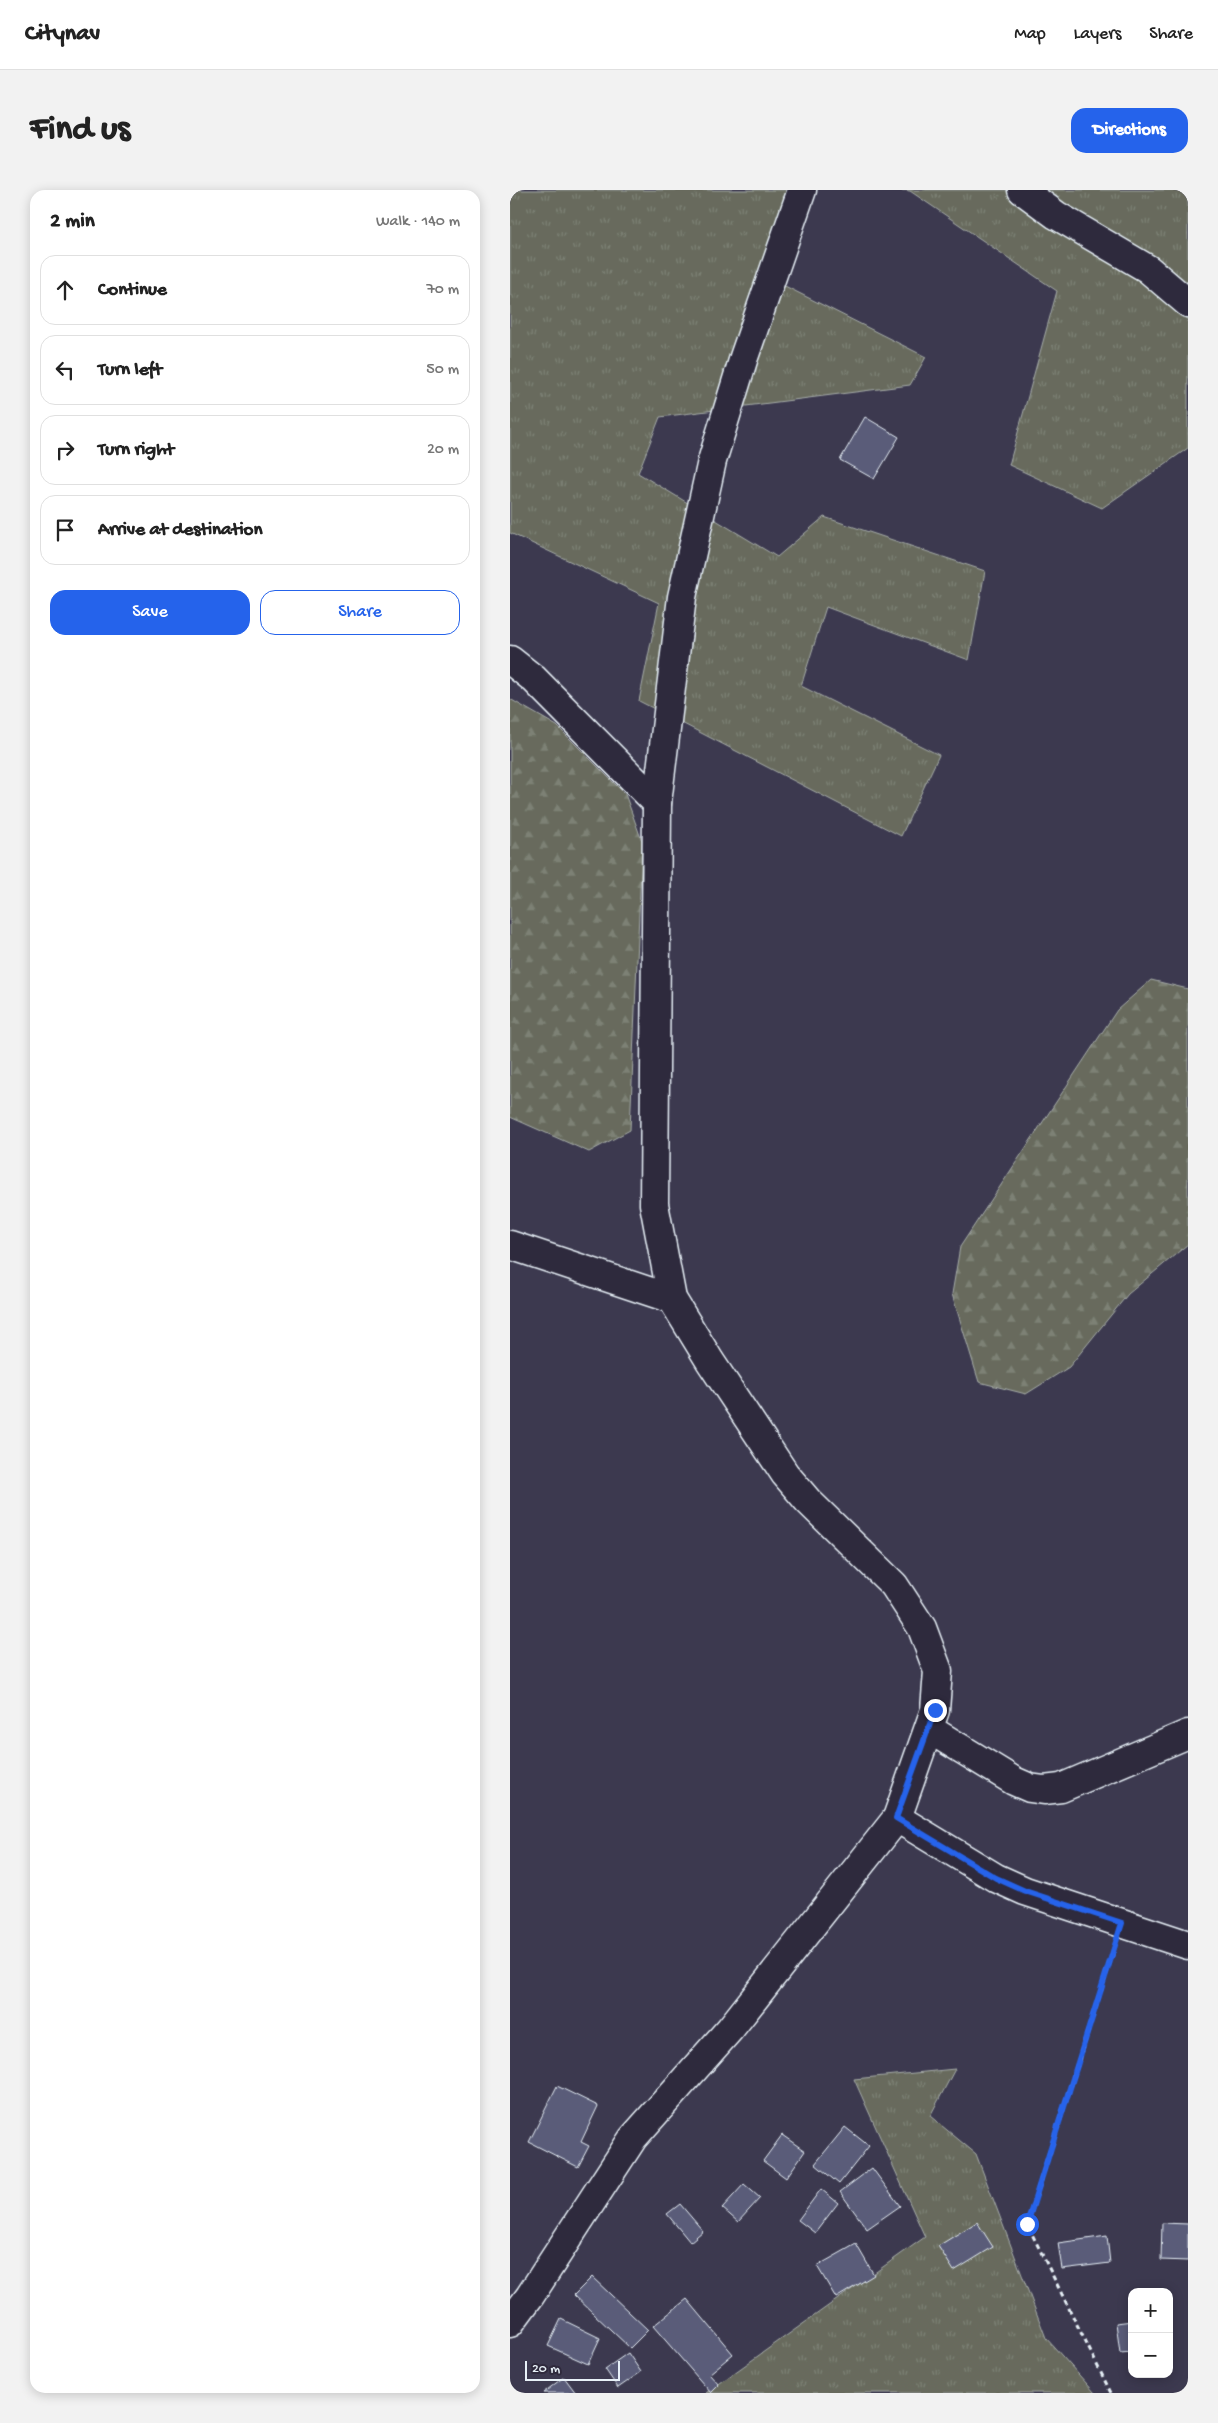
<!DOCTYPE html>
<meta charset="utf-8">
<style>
:root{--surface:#fff;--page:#f2f2f2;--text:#222;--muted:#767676;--line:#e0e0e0;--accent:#2563eb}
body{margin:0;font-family:"Gochi Hand",sans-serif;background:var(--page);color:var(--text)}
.controls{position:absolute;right:15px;bottom:15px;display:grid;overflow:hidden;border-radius:10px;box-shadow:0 2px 12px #0003}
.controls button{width:45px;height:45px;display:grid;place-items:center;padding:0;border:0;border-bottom:1px solid var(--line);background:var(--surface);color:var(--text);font:25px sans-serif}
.scale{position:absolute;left:15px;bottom:12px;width:95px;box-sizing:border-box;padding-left:5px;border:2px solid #e8f1f8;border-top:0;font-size:14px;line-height:18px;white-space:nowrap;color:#e8f1f8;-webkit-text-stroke:4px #2f2a3d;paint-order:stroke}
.stop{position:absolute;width:15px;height:15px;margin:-11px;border:4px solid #2563eb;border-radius:50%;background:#fff}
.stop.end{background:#2563eb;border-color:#fff;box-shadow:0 1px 5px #0008}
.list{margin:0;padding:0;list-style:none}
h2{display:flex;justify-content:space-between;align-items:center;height:65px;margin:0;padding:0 20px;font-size:21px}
h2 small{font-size:16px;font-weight:400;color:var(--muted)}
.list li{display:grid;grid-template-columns:32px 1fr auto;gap:15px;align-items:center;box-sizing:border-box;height:70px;margin:0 10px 10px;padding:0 10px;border:1px solid var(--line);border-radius:15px}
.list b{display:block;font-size:19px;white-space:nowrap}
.list em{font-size:16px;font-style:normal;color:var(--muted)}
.actions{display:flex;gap:10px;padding:15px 20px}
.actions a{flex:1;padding:11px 0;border:1px solid var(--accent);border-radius:15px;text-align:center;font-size:18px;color:var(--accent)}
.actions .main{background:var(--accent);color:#fff}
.icon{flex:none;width:28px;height:28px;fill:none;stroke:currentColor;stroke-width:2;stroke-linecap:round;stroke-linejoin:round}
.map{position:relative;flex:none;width:678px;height:2203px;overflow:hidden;border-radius:15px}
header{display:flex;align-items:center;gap:30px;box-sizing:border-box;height:70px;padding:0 25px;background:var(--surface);border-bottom:1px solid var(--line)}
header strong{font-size:24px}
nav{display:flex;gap:28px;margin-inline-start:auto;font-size:18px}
.intro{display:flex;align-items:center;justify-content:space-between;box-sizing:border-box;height:120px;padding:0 30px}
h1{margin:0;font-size:35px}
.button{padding:12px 22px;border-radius:15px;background:var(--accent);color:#fff;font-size:18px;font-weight:700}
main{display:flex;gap:30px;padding:0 30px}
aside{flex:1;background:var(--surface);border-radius:15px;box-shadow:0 2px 12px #0003}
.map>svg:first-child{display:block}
.grass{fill:url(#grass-tufts);stroke:#a8aeaa}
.forest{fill:url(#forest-firs);stroke:#a8aeaa}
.building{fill:#5a5c79;stroke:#e8f1f8}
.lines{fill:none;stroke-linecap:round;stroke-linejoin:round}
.minor-casing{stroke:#e8f1f8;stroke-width:31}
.path{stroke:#e8f1f8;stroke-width:3;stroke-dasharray:5 4;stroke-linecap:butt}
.minor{stroke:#2f2a3d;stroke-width:28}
.route{stroke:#2563eb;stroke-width:6}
</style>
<header>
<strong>Citynav</strong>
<nav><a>Map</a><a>Layers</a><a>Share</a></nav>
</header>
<div class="intro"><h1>Find us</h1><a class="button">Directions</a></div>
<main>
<aside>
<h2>2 min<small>Walk · 140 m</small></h2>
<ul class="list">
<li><svg class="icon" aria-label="ahead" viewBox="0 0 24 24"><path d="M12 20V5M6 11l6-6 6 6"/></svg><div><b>Continue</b></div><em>70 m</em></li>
<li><svg class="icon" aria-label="left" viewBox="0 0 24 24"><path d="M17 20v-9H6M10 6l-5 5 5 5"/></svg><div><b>Turn left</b></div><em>50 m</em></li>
<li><svg class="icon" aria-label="right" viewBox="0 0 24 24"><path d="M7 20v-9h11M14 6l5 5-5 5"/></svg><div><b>Turn right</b></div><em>20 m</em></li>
<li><svg class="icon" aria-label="arrive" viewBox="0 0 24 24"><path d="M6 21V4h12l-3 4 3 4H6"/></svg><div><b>Arrive at destination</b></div></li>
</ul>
<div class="actions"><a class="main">Save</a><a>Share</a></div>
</aside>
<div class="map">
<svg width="678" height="2203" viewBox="0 0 678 2203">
<defs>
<pattern id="grass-tufts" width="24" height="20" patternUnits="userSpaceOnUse" patternTransform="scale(1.25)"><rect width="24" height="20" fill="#676b5d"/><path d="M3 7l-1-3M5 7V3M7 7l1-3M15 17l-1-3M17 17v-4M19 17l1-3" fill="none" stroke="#7d8175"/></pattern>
<pattern id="forest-firs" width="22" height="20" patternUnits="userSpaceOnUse" patternTransform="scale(1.25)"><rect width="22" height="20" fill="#676b5d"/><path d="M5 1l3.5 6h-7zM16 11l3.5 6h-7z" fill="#7d8175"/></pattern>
</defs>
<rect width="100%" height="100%" fill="#3c394f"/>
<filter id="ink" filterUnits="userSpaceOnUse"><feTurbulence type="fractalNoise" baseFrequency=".02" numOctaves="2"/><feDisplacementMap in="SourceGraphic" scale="10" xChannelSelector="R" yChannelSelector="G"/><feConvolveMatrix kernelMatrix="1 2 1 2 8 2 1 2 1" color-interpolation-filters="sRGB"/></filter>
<g filter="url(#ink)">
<g class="grass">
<polygon points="0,0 277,0 251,84 416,167 400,195 150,227 128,283 267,367 314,327 475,381 459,470 316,417 291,496 429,565 391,646 129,511 149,413 0,343"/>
<polygon points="392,0 678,0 678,258 592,318 499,275 547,101 400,1"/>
<polygon points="445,1879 420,1926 466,1964 536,2148 585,2203 196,2203 415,2047 344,1889"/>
</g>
<g class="forest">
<polygon points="0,509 47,536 115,604 132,651 120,940 79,962 0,927"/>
<polygon points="641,790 678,799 678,1054 618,1104 559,1177 516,1204 469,1192 442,1104 450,1057 607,820"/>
</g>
<g class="building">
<polygon points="355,227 389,247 364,289 330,270"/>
<polygon points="47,1896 88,1916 71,1952 79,1956 68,1977 19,1952"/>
<polygon points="335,1937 359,1956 329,1994 305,1974"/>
<polygon points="272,1945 295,1961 276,1988 253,1971"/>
<polygon points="362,1978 390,2016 357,2039 330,2002"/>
<polygon points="234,1994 250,2008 228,2032 212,2018"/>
<polygon points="311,1999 328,2013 305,2043 288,2030"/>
<polygon points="170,2014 193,2041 180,2052 157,2024"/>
<polygon points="467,2032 483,2057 444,2081 428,2056"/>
<polygon points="652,2033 678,2034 678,2071 651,2070"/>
<polygon points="597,2046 600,2073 552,2079 548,2053"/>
<polygon points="346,2054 364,2085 326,2108 307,2076"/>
<polygon points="82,2087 138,2140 120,2158 64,2105"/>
<polygon points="177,2109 223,2164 199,2184 209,2195 201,2203 143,2136"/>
<polygon points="51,2129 90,2148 78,2174 38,2156"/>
<polygon points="622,2131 622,2162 610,2163 606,2133"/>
<polygon points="118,2163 131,2182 108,2198 95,2179"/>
<polygon points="54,2187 66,2203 33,2203"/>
</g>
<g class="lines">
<defs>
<g id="minor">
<polyline points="512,0 546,25 638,79 678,113"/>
<polyline points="0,470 24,489 147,613"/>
<polyline points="0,1055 162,1109"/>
<polyline points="419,1539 504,1591 520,1598 534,1600 551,1598 678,1544"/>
<polyline points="387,1628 486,1688 515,1701 678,1755"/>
<polyline points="0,2133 20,2106 123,1948 220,1839 387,1628 425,1520 428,1481 412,1438 384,1395 298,1311 275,1284 200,1171 162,1109 144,1014 147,613 172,407 202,271 234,167 292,0"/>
</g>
</defs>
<use href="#minor" class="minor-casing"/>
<polyline class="path" points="601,2203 517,2034 603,1762"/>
<use href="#minor" class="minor"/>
</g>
</g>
<g class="lines" filter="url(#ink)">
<polyline class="route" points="425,1520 386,1628 486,1688 515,1701 612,1733 517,2034"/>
</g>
</svg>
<div class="controls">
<button>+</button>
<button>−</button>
</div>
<div class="scale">20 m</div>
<div class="stop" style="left:517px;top:2034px"></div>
<div class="stop end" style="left:425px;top:1520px"></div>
</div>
</main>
